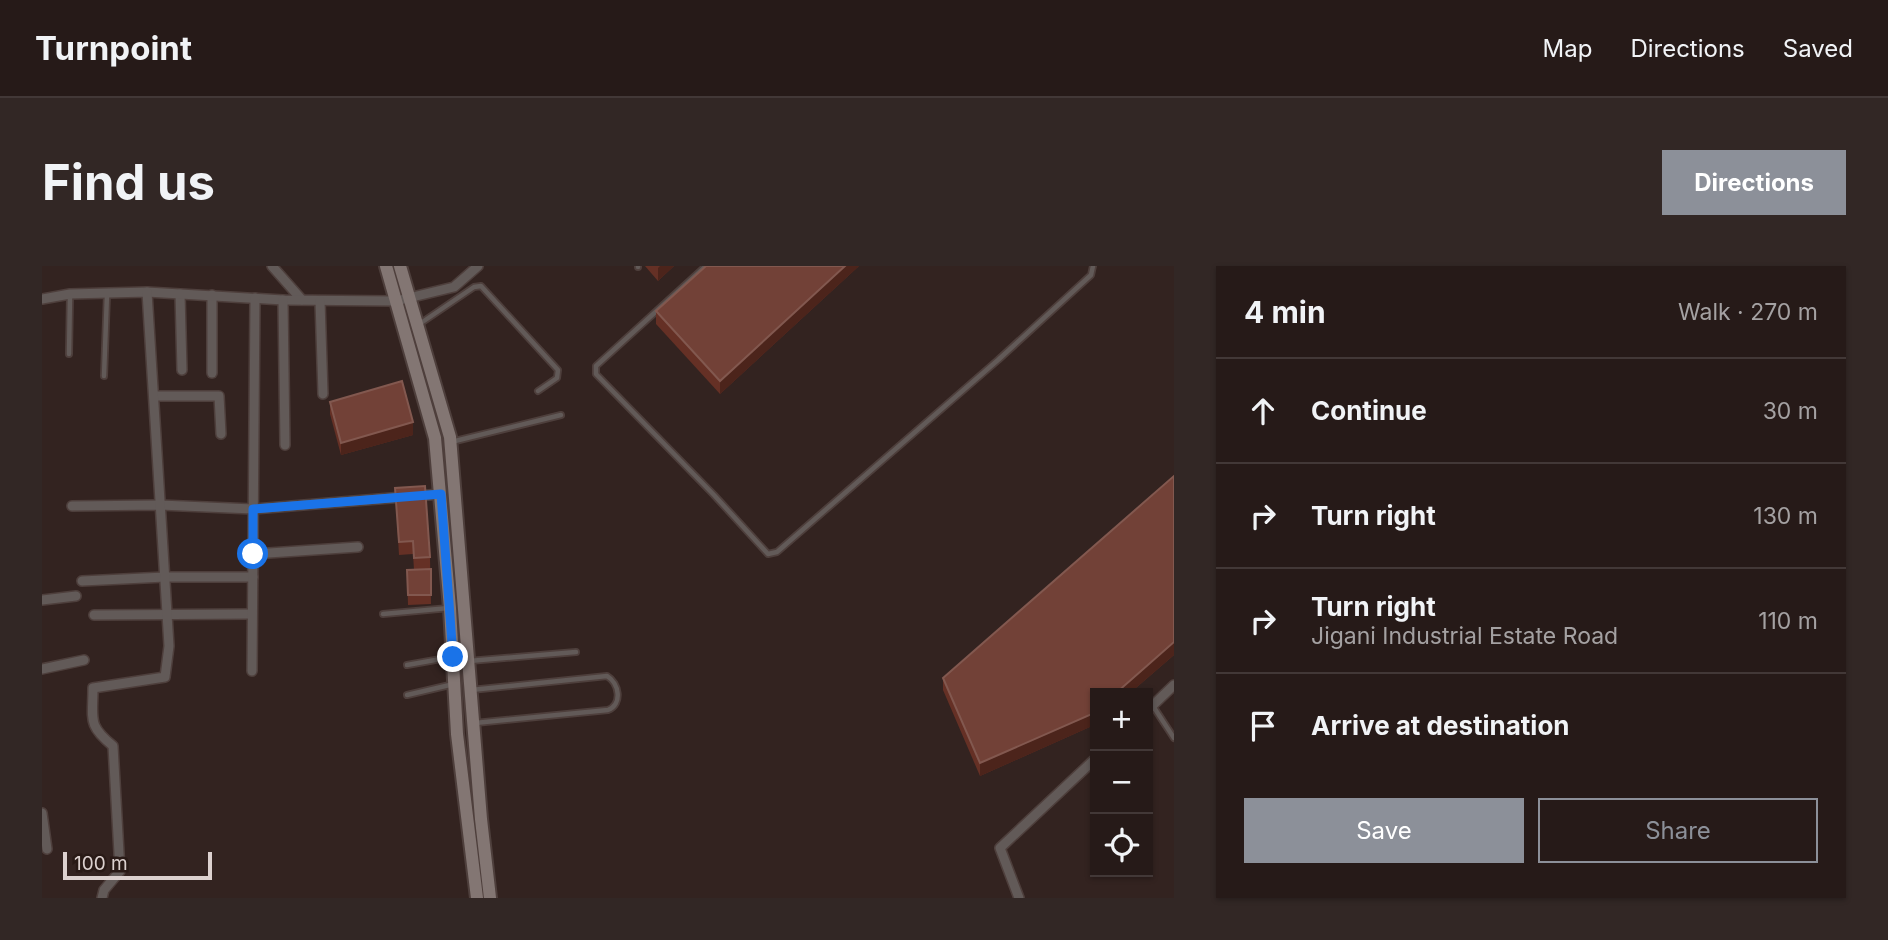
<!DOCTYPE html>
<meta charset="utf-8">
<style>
:root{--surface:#261a18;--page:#322725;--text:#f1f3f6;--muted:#a4a1a2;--line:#423837;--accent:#8c9099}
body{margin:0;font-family:Inter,sans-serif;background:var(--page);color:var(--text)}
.controls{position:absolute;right:21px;bottom:21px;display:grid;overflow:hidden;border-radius:0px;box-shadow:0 2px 5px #0004}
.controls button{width:63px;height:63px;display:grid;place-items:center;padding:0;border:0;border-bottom:2px solid var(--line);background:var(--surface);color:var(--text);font:35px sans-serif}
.scale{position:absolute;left:21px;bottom:18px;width:149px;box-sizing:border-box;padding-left:7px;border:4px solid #dcd1cf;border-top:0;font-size:19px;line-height:24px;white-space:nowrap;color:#dcd1cf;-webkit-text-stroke:5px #291a16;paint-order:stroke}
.stop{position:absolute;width:21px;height:21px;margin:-16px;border:5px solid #1a73e8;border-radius:50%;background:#fff}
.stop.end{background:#1a73e8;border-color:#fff;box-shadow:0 2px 7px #0008}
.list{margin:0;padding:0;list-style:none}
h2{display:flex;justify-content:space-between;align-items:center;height:91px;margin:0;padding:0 28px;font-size:30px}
h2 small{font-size:23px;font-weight:400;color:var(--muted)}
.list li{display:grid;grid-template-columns:46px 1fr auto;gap:21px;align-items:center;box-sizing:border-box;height:105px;padding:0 28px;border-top:2px solid var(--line)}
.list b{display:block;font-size:26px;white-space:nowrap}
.list p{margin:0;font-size:23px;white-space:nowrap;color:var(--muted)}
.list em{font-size:23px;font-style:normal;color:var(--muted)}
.actions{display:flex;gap:14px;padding:21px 28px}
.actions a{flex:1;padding:16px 0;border:2px solid var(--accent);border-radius:0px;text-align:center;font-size:24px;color:var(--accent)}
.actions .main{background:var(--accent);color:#fff}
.icon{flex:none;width:38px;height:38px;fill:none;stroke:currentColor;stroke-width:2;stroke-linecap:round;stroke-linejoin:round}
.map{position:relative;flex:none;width:1132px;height:632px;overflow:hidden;border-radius:0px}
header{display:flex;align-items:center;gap:42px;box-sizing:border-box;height:98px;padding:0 35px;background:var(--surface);border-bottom:2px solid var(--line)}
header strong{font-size:33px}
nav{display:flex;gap:38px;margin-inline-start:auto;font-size:24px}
.intro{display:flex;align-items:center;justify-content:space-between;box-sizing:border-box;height:168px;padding:0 42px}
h1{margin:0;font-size:49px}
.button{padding:18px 32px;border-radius:0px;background:var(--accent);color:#fff;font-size:24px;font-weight:700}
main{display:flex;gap:42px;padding:0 42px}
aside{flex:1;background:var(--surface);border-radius:0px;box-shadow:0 2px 5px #0004}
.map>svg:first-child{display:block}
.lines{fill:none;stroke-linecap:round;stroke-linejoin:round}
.lane-casing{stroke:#4e3f3c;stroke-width:8}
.street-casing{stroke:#4e3f3c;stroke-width:12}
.secondary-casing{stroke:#4e3f3c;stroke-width:16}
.lane{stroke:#625a58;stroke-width:4.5}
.street{stroke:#625a58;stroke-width:9}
.secondary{stroke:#837673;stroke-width:12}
.wall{fill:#653025}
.shaded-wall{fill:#4c241b}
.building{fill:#724137;stroke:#82584f;stroke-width:2}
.route{stroke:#1a73e8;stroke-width:9}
</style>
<header>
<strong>Turnpoint</strong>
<nav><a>Map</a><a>Directions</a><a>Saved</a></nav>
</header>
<div class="intro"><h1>Find us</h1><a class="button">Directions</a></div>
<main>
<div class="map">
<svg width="1132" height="632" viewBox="0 0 1132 632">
<rect width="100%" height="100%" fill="#332320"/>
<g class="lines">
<defs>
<g id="lane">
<polyline points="596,0 596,1"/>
<polyline points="664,0 554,100 554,108 672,229 726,288 735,286 956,94 1049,9 1051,0"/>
<polyline points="376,59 432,21 439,20 516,104 515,112 496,125"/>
<polyline points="27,88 28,29"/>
<polyline points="62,110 65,28"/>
<polyline points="409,176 519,149"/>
<polyline points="341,348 407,342"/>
<polyline points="427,395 534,386"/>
<polyline points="365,399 410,391"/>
<path d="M429,424L565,410C577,417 581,438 566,444L433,457"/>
<polyline points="365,429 412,418"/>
<polyline points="1111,440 1132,472"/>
</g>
<g id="street">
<polyline points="230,0 260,34"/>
<polyline points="138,28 140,104"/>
<polyline points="170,29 170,107"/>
<polyline points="0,33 28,28 105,26 241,34 354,35 412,21 436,0"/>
<polyline points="241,34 243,179"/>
<polyline points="278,35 281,128"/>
<polyline points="112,130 177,130 179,168"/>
<polyline points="30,240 118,239 211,243 399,228"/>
<polyline points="211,288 316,281"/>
<polyline points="40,315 123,311 211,311"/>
<polyline points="0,334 34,330"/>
<polyline points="52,349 210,348"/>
<polyline points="0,403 42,394"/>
<polyline points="210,405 213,32"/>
<polyline points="1106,444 1132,419"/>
<polyline points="0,547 5,583"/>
<path d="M60,632L62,624L78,605L71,480C45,459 51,453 51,422L123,411L127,380L105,26"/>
<polyline points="977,632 958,582 1053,493"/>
</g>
<g id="secondary">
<polyline points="344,0 393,172 408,342 415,468 435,632"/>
<polyline points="358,0 408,171 439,553 448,632"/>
</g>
</defs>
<use href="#lane" class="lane-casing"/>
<use href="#street" class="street-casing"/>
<use href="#secondary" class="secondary-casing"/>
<use href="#lane" class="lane"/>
<use href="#street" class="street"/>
<use href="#secondary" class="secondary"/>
</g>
<g class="wall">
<polygon points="603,0 632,0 616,15"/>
<polygon points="817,0 678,128 614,58 614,45"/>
<polygon points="288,136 371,169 299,189 288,148"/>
<polygon points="1132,210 1132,389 1088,427 1053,427 1053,458 1050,460 938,510 901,424 901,412"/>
<polygon points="353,222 388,291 389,338 366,339 365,304 372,304 371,288 357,289"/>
</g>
<g class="shaded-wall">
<polygon points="618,0 632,0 616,15 616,2"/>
<polygon points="803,0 817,0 678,128 678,115"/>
<polygon points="371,156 371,169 299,189 299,177"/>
<polygon points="1132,376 1132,389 1088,427 1074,427"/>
<polygon points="1053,445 1053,458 1050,460 938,510 938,497"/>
</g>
<g class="building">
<polygon points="664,0 803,0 678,115 614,45"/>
<polygon points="360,115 371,156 299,177 288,136"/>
<polygon points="1132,210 1132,376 1074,427 1053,427 1053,445 1050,448 938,497 901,412"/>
<polygon points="383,220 388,291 372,292 371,275 357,276 353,222"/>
<polygon points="389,303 389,329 366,329 365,304"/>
</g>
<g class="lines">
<polyline class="route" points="211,288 211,243 399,228 411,391"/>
</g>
</svg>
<div class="controls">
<button>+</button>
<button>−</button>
<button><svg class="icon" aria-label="locate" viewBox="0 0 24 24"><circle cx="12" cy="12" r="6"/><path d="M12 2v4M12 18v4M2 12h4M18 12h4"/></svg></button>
</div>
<div class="scale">100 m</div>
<div class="stop" style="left:211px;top:288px"></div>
<div class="stop end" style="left:411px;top:391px"></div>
</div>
<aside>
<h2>4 min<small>Walk · 270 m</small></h2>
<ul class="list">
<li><svg class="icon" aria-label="ahead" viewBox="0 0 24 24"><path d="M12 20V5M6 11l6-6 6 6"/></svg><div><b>Continue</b></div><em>30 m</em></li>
<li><svg class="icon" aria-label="right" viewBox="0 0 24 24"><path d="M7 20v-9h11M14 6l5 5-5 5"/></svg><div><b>Turn right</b></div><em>130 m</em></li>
<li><svg class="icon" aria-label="right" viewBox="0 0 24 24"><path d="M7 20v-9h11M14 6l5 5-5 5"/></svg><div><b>Turn right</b><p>Jigani Industrial Estate Road</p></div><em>110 m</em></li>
<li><svg class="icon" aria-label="arrive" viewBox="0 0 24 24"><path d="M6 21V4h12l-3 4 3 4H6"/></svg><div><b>Arrive at destination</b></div></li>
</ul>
<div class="actions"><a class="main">Save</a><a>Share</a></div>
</aside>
</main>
